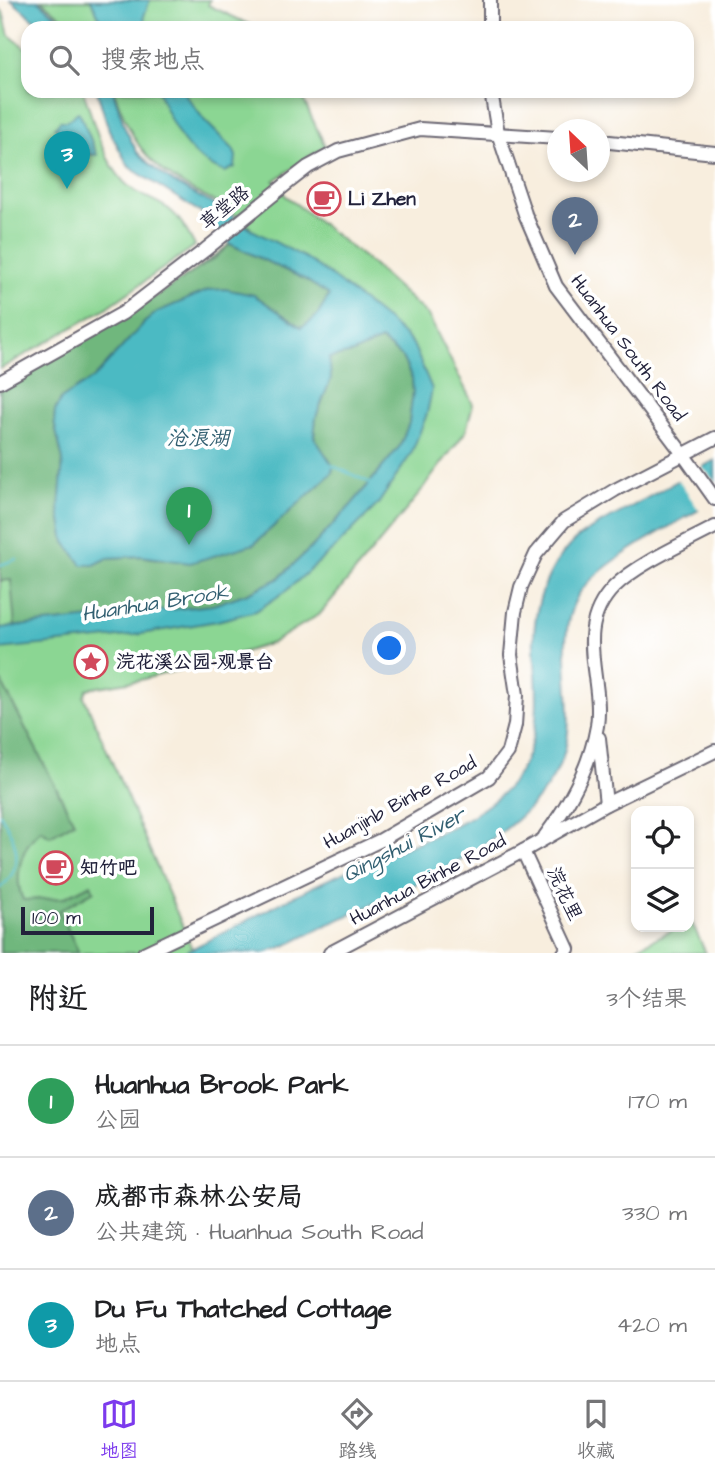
<!DOCTYPE html>
<html lang="zh">
<meta charset="utf-8">
<style>
:root{--surface:#fff;--page:#f2f2f2;--text:#202124;--muted:#757577;--line:#e0e0e0;--accent:#7c3aed}
body{margin:0;font-family:"Architects Daughter","LXGW WenKai TC",sans-serif;background:var(--page);color:var(--text)}
.controls{position:absolute;right:21px;bottom:21px;display:grid;overflow:hidden;border-radius:14px;box-shadow:0 4px 10px #0003}
.controls button{width:63px;height:63px;display:grid;place-items:center;padding:0;border:0;border-bottom:2px solid var(--line);background:var(--surface);color:var(--text);font:35px sans-serif}
.compass{position:absolute;left:547px;top:119px;width:63px;height:63px;border-radius:50%;background:var(--surface);box-shadow:0 4px 10px #0003;rotate:335deg}
.scale{position:absolute;left:21px;bottom:18px;width:133px;box-sizing:border-box;padding-left:7px;border:4px solid #22223b;border-top:0;font-size:19px;line-height:24px;white-space:nowrap;color:#22223b;-webkit-text-stroke:5px #fff;paint-order:stroke}
.you{position:absolute;left:390px;top:649px;width:24px;height:24px;margin:-18px;border:5px solid #fff;border-radius:50%;background:#1a73e8;box-shadow:0 0 0 10px #1a73e833}
.badge{display:grid;place-items:center;width:46px;height:46px;border-radius:50%;background:var(--accent);color:#fff;font-size:23px;font-weight:700}
.pin{position:absolute;translate:-50% -58px;filter:drop-shadow(0 2px 4px #0008)}
.pin::after{content:'';position:absolute;top:37px;width:24px;height:21px;background:inherit;clip-path:polygon(0 0,100% 0,50% 100%)}
.list{margin:0;padding:0;list-style:none}
h2{display:flex;justify-content:space-between;align-items:center;height:91px;margin:0;padding:0 28px;font-size:30px}
h2 small{font-size:23px;font-weight:400;color:var(--muted)}
.list li{display:grid;grid-template-columns:46px 1fr auto;gap:21px;align-items:center;box-sizing:border-box;height:112px;padding:0 28px;border-top:2px solid var(--line)}
.list b{display:block;font-size:26px;white-space:nowrap}
.list p{margin:0;font-size:23px;white-space:nowrap;color:var(--muted)}
.list em{font-size:23px;font-style:normal;color:var(--muted)}
.icon{flex:none;width:38px;height:38px;fill:none;stroke:currentColor;stroke-width:2;stroke-linecap:round;stroke-linejoin:round}
.map{position:relative;flex:none;width:715px;height:953px;overflow:hidden}
.search{position:absolute;background:var(--surface);box-shadow:0 4px 10px #0003;left:21px;right:21px;top:21px;height:77px;display:flex;align-items:center;gap:18px;box-sizing:border-box;padding:0 24px;border-radius:21px;color:var(--muted);font-size:26px}
.sheet{height:427px;background:var(--surface)}
nav{display:flex;justify-content:space-around;align-items:center;box-sizing:border-box;height:98px;border-top:2px solid var(--line);background:var(--surface);font-size:19px;color:var(--muted)}
nav a{display:grid;justify-items:center;gap:4px}
nav .on{color:var(--accent)}
.map>svg:first-child{display:block}
.green{fill:#8bd693;stroke:#567c67;stroke-width:2}
.forest{fill:#70b77d;stroke:#496c5c;stroke-width:2}
.water{fill:#4bbac3;stroke:#366e7f;stroke-width:2}
.pier{fill:#f8eede}
.lines{fill:none;stroke-linecap:round;stroke-linejoin:round}
.stream{stroke:#4bbac3;stroke-width:2.5}
.minor-casing{stroke:#6d6974;stroke-width:16}
.minor{stroke:#fff;stroke-width:12}
.labels{text-anchor:middle;dominant-baseline:central;stroke-width:7;stroke-linejoin:round;paint-order:stroke}
.poi-label{font-size:19px;font-weight:bold;fill:#22223b;stroke:#fff;text-anchor:start}
.street-label{font-size:19px;fill:#22223b;stroke:#fff}
.water-label{font-size:21px;font-style:italic;fill:#325f71;stroke:#fff}
</style>
<div class="map">
<svg width="715" height="953" viewBox="0 0 715 953">
<rect width="100%" height="100%" fill="#fff"/>
<filter id="ink" filterUnits="userSpaceOnUse"><feTurbulence type="fractalNoise" baseFrequency=".0143" numOctaves="2"/><feDisplacementMap in="SourceGraphic" scale="14" xChannelSelector="R" yChannelSelector="G"/><feConvolveMatrix kernelMatrix="1 2 1 2 8 2 1 2 1" color-interpolation-filters="sRGB"/></filter>
<filter id="wash" filterUnits="userSpaceOnUse"><feTurbulence type="fractalNoise" baseFrequency=".00686" numOctaves="4" result="noise"/><feDisplacementMap in="SourceGraphic" scale="28" xChannelSelector="R" yChannelSelector="G"/><feGaussianBlur stdDeviation="1.57" result="paint"/><feColorMatrix in="noise" values="0 0 0 0 0 0 0 0 0 0 0 0 0 0 0 0 0 1.4 0 .05"/><feComposite in="paint" operator="in"/></filter>
<g filter="url(#wash)">
<rect width="100%" height="100%" fill="#f8eede"/>
<g class="green">
<polygon points="41,0 210,0 208,5 257,28 74,28"/>
<path d="M0,9L3,12L9,35L28,50V91H83C95,123 100,154 123,181C135,195 155,199 170,210C181,219 188,233 195,246L108,307L0,369Z"/>
<path d="M114,91H302L303,99L325,146L274,181L286,196L366,259L428,315L473,404L466,431L412,503L320,614L272,643L228,657L140,680L87,689L84,697L192,948L183,953H0V388C86,338 176,292 250,227C231,207 210,201 187,187C142,161 131,138 114,91Z"/>
<polygon points="691,921 706,953 626,953 679,927 689,927"/>
</g>
<g class="forest">
<path d="M230,244L304,279L329,295C321,310 317,320 301,327L254,295L209,290L157,312L144,323L95,377L61,399L55,411L54,422L63,460L59,509L65,542L83,565H94L108,558L141,556L162,560L254,544L332,473L333,466L314,438L316,417L331,378L329,358L353,353L380,340L402,357L412,378L413,392L409,423L400,446L353,503L313,546L278,579L248,593L213,605L15,628L11,580L0,581V388L131,312L215,258Z"/>
<path d="M0,679L74,822L50,836L41,830C21,846 13,876 23,900L63,898L91,884L94,891L59,911L79,953H0Z"/>
</g>
<g class="water">
<polygon points="11,0 38,0 70,28 44,28"/>
<polygon points="91,0 150,0 144,16 146,28 111,28 100,19"/>
<path d="M97,91H113L125,128L137,152L154,168L173,182L225,211L252,230L304,257L330,275L391,323L413,344L432,389L427,414L411,454L378,504L336,547L286,591L256,611L217,621L129,636L0,649V628L213,605L248,593L278,579L313,546L353,503L400,446L409,423L413,392L412,378L402,357L381,340L353,353L329,358L331,378L316,417L314,437L333,466L332,473L254,544L190,563L141,556L108,558L94,565H82L65,542L59,509L63,460L54,422L55,411L61,399L95,377L144,323L157,312L209,290L225,289L254,295L301,327C317,320 321,310 329,295L304,279L230,244L203,214L129,167L109,130Z"/>
<path d="M158,91H183L205,121L233,149L236,156L235,167L225,172C187,159 172,126 158,91Z"/>
<polygon points="78,112 80,114 97,155 77,154 55,127 60,121 67,121"/>
<path d="M715,460V501C679,522 596,563 577,597C552,642 579,703 564,753C540,835 403,891 331,923C313,931 280,951 263,953C237,953 209,953 183,953C232,929 280,902 329,879C383,853 479,828 514,780C539,744 539,705 535,663C530,620 541,574 573,542C585,530 604,522 618,514C650,496 683,478 715,460Z"/>
</g>
<polygon class="pier" points="700,464 715,482 715,504 701,513 676,477"/>
<g class="lines">
<g class="stream">
<polyline points="331,465 373,484"/>
<polyline points="0,565 17,559"/>
<path d="M0,814C16,839 27,866 0,888"/>
</g>
</g>
</g>
<g filter="url(#ink)">
<g class="lines">
<defs>
<g id="minor">
<polyline points="490,28 490,0"/>
<polyline points="491,91 498,133 525,214 556,286 683,454 715,499"/>
<polyline points="600,141 715,153"/>
<polyline points="0,382 123,313 205,250 290,181 308,167 338,151 420,129 558,138"/>
<polyline points="599,738 606,804"/>
<path d="M545,836C570,803 590,767 597,726C604,678 572,630 614,587C637,564 685,543 715,527"/>
<polyline points="523,851 568,949 564,953"/>
<polyline points="144,953 381,840 489,777 508,752 515,725 517,695 511,655 515,612 521,587 536,554 564,521 615,490 715,438"/>
<polyline points="330,953 523,851 606,804 715,751"/>
</g>
</defs>
<use href="#minor" class="minor-casing"/>
<use href="#minor" class="minor"/>
</g>
</g>
<defs>
<symbol id="cafe-ring" viewBox="-11 -11 22 22"><circle r="9.5" fill="#fff" stroke="#d1495b" stroke-width="1.5"/><path d="M-5.5-4.5H6V0H3Q3 3.5 0 3.5H-2.5Q-5.5 3.5-5.5 0ZM3-3.2v2h1.7v-2ZM-6 4.5H4V6H-6Z" fill="#d1495b"/></symbol>
<symbol id="sight-ring" viewBox="-11 -11 22 22"><circle r="9.5" fill="#fff" stroke="#d1495b" stroke-width="1.5"/><path d="M0-6L1.8-2.2L6-1.7L2.9 1.2L3.7 5.4L0 3.3L-3.7 5.4L-2.9 1.2L-6-1.7L-1.8-2.2Z" fill="#d1495b"/></symbol>
</defs>
<g fill-rule="evenodd">
<use href="#cafe-ring" x="305" y="180" width="38" height="38"/>
<use href="#sight-ring" x="72" y="643" width="38" height="38"/>
<use href="#cafe-ring" x="37" y="849" width="38" height="38"/>
</g>
<g class="labels">
<g class="poi-label">
<text x="348" y="199">Li Zhen</text>
<text x="116" y="662">浣花溪公园-观景台</text>
<text x="80" y="868">知竹吧</text>
</g>
<g class="street-label">
<text transform="translate(225 208) rotate(-39)">草堂路</text>
<text transform="translate(628 348) rotate(53)">Huanhua South Road</text>
<text transform="translate(400 803) rotate(-29)">Huanjinb Binhe Road</text>
<text transform="translate(428 880) rotate(-28)">Huanhua Binhe Road</text>
<text transform="translate(564 894) rotate(65)">浣花里</text>
</g>
<g class="water-label">
<text x="198" y="438">沧浪湖</text>
<text transform="translate(155 603) rotate(-9)">Huanhua Brook</text>
<text transform="translate(404 845) rotate(-28)">Qingshui River</text>
</g>
</g>
</svg>
<div class="controls">
<button><svg class="icon" aria-label="locate" viewBox="0 0 24 24"><circle cx="12" cy="12" r="6"/><path d="M12 2v4M12 18v4M2 12h4M18 12h4"/></svg></button>
<button><svg class="icon" aria-label="layers" viewBox="0 0 24 24"><path d="M12 4l9 5-9 5-9-5zM3 14l9 5 9-5"/></svg></button>
</div>
<svg class="compass" viewBox="-18 -18 36 36"><path d="M0-13l5 13h-10z" fill="#e53935"/><path d="M0 13l5-13h-10z" fill="#757577"/></svg>
<div class="scale">100 m</div>
<div class="you"></div>
<div class="pin badge" style="left:189px;top:545px;background:#2e9e5b">1</div>
<div class="pin badge" style="left:575px;top:255px;background:#5c6f8a">2</div>
<div class="pin badge" style="left:67px;top:189px;background:#0f9aa8">3</div>
<div class="search"><svg class="icon" aria-label="search" viewBox="0 0 24 24"><circle cx="10" cy="10" r="6"/><path d="M15 15l6 6"/></svg>搜索地点</div>
</div>
<section class="sheet">
<h2>附近<small>3个结果</small></h2>
<ul class="list">
<li><span class="badge" style="background:#2e9e5b">1</span><div><b>Huanhua Brook Park</b><p>公园</p></div><em>170 m</em></li>
<li><span class="badge" style="background:#5c6f8a">2</span><div><b>成都市森林公安局</b><p>公共建筑 · Huanhua South Road</p></div><em>330 m</em></li>
<li><span class="badge" style="background:#0f9aa8">3</span><div><b>Du Fu Thatched Cottage</b><p>地点</p></div><em>420 m</em></li>
</ul>
</section>
<nav>
<a class="on"><svg class="icon" aria-label="map" viewBox="0 0 24 24"><path d="M3 6l6-2 6 2 6-2v14l-6 2-6-2-6 2zM9 4v14M15 6v14"/></svg>地图</a>
<a><svg class="icon" aria-label="directions" viewBox="0 0 24 24"><path d="M12 3l9 9-9 9-9-9zM9 14v-3h6M13 9l2 2-2 2"/></svg>路线</a>
<a><svg class="icon" aria-label="saved" viewBox="0 0 24 24"><path d="M7 4h10v16l-5-4-5 4z"/></svg>收藏</a>
</nav>
